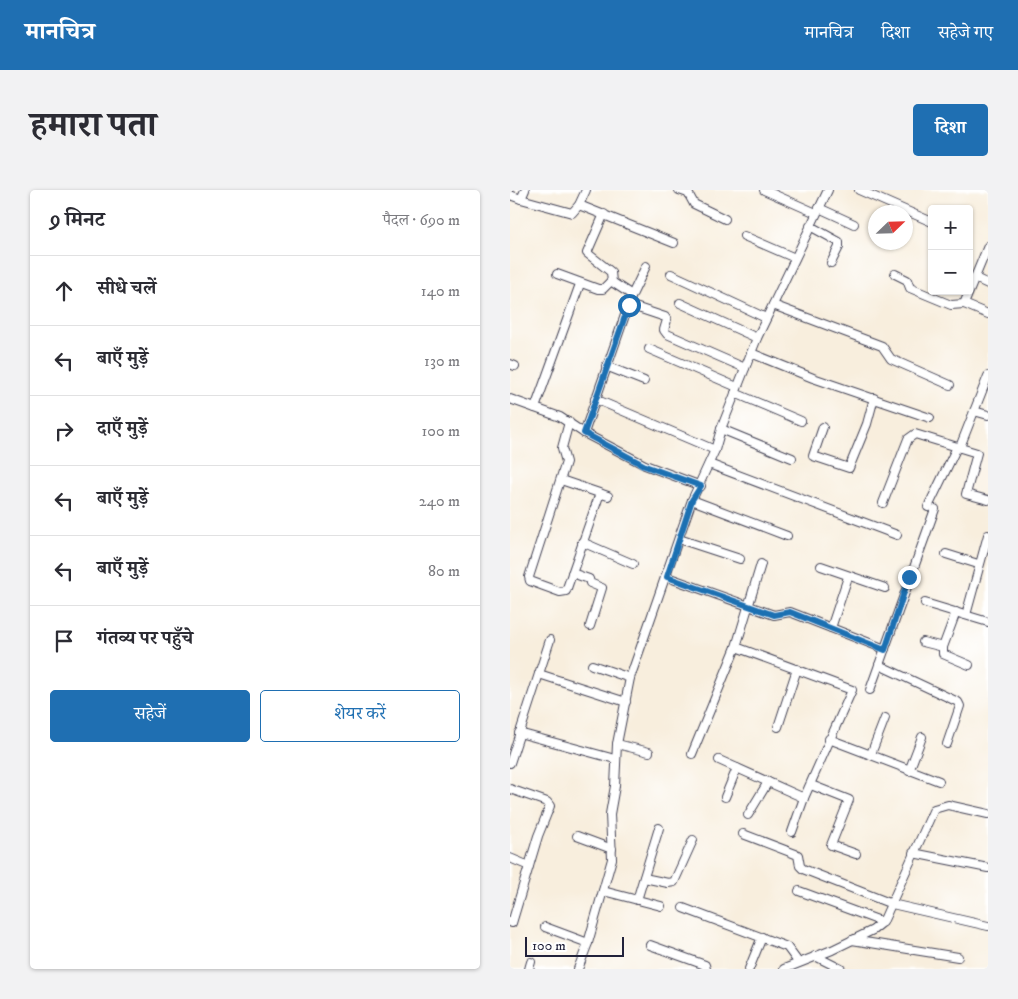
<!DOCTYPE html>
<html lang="hi">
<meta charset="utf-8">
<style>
:root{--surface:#fff;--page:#f2f2f3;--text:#2b2b33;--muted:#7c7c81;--line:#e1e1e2;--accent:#1f6fb2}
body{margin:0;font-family:"IM FELL DW Pica","Noto Serif Devanagari",serif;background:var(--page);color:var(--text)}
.controls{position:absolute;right:15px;top:15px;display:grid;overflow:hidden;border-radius:5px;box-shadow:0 1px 4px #0004}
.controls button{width:45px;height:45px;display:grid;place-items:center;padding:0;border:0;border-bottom:1px solid var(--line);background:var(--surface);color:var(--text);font:25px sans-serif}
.compass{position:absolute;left:358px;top:15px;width:45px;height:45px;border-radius:50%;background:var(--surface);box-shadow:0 1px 4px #0004;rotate:67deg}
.scale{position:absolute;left:15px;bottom:12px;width:99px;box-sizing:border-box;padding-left:5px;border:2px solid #22223b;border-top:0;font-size:14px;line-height:18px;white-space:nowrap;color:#22223b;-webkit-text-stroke:4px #fff;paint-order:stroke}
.stop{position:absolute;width:15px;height:15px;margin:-11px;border:4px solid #1f6fb2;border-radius:50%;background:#fff}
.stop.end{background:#1f6fb2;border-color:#fff;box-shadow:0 1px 5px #0008}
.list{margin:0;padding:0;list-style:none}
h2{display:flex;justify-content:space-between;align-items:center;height:65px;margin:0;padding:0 20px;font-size:21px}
h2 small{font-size:16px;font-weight:400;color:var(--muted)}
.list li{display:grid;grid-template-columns:32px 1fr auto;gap:15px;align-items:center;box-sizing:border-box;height:70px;padding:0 20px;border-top:1px solid var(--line)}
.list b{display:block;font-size:19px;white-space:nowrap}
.list em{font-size:16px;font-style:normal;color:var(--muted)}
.actions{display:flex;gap:10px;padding:15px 20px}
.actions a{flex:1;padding:11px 0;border:1px solid var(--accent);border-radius:5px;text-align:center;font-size:18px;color:var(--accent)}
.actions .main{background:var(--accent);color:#fff}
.icon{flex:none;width:28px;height:28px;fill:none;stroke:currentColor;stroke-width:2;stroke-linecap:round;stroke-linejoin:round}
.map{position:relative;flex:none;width:478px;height:779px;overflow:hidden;border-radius:5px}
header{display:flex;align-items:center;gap:30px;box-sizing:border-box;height:70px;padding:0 25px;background:var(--accent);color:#fff}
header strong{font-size:24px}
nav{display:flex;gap:28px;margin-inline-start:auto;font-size:18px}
.intro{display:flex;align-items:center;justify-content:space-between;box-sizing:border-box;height:120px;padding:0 30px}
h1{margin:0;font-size:35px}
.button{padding:12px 22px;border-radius:5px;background:var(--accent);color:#fff;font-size:18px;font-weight:700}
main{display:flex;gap:30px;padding:0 30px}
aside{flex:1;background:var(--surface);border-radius:5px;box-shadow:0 1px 4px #0004}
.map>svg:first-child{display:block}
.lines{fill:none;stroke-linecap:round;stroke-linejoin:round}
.minor-casing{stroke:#424153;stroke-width:10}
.minor{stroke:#fff;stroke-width:8}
.route{stroke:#1f6fb2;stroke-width:6}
</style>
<header>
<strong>मानचित्र</strong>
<nav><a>मानचित्र</a><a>दिशा</a><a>सहेजे गए</a></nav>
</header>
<div class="intro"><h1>हमारा पता</h1><a class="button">दिशा</a></div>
<main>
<aside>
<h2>9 मिनट<small>पैदल · 690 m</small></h2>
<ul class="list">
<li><svg class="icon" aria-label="ahead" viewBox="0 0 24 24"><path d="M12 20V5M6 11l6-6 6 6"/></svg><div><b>सीधे चलें</b></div><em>140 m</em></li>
<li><svg class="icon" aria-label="left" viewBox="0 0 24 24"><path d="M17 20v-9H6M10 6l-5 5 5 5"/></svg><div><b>बाएँ मुड़ें</b></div><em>130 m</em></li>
<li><svg class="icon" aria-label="right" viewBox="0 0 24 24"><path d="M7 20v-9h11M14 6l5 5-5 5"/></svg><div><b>दाएँ मुड़ें</b></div><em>100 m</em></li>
<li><svg class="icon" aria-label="left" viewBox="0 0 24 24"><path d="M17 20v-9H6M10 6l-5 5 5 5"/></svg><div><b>बाएँ मुड़ें</b></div><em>240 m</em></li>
<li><svg class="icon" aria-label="left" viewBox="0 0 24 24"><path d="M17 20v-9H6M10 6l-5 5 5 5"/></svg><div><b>बाएँ मुड़ें</b></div><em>80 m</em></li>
<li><svg class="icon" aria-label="arrive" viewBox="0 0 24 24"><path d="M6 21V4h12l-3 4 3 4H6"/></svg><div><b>गंतव्य पर पहुँचे</b></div></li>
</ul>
<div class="actions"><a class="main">सहेजें</a><a>शेयर करें</a></div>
</aside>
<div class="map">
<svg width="478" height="779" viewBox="0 0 478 779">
<rect width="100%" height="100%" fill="#fff"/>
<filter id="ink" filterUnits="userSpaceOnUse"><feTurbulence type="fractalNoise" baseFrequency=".02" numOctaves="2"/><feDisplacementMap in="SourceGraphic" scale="10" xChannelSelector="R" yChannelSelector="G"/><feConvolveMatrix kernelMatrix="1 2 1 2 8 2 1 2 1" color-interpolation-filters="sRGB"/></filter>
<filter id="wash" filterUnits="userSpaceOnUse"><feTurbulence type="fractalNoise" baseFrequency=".0096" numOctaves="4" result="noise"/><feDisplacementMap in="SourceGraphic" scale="20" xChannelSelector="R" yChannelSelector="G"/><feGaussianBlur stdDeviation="1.12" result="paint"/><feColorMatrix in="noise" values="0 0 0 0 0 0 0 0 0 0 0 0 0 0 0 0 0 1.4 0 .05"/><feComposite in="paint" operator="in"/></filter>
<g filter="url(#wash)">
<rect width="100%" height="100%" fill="#f8eedd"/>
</g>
<g filter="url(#ink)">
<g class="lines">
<defs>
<g id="minor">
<polyline points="15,0 11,9 62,23 69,15 76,0"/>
<polyline points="169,0 178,3 184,14 215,29"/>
<polyline points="254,0 306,23"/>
<polyline points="349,0 422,32"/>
<polyline points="0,5 11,9"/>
<polyline points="69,15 164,53"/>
<polyline points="309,18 344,34"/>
<polyline points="94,24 77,63 101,82 102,92 122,105"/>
<polyline points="300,36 329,52 329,57 321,73"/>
<polyline points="234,46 285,68"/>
<polyline points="478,56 454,114 478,124"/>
<polyline points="47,84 88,99 93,99 101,91"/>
<polyline points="161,84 256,128"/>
<polyline points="385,84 397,90 400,98 441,115 454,114"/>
<polyline points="465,88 478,94"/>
<polyline points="170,113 247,148"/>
<polyline points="119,115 155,127 157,130 154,140 157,144 235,178"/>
<polyline points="263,115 372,156 381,169 440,195"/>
<polyline points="139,159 227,197"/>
<polyline points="241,163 303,188 420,228"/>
<polyline points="0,174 5,176"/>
<polyline points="96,176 134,191"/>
<polyline points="225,203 291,231"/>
<polyline points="0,209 50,227 74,243 135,275 191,296"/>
<polyline points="85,209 205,260"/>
<polyline points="25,218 70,94"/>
<polyline points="464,221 478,225"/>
<polyline points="59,232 52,258 56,272 19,387 20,391 50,402 56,401 90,303"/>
<polyline points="313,237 303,266 339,278 357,234 364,208"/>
<polyline points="211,239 282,268"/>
<polyline points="74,243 122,105 136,76"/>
<polyline points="450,257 478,186"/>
<polyline points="199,274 387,345"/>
<polyline points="51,290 98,306"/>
<polyline points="182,310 277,346"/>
<polyline points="373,313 398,249 405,244 467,263 456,304 478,310"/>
<polyline points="418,317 447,257"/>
<polyline points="169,349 230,369"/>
<polyline points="72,352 123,374"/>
<polyline points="436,364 468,374"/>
<polyline points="311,376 375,398"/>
<polyline points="62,383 79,389 80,393 92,398 80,436"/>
<polyline points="157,387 264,425 280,422 375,459"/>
<polyline points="415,413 478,432"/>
<polyline points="456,425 478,345"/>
<polyline points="321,438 338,387"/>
<polyline points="413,452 433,457 446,422"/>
<polyline points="226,457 342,500 294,608 282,642"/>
<polyline points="433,457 433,464 459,475"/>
<polyline points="82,475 120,488"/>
<polyline points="369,475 448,512 450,516 437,554"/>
<polyline points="29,484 116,512"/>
<polyline points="360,500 425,319"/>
<polyline points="268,537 287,479"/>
<polyline points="9,543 105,569"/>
<polyline points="319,549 429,591"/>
<polyline points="107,554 139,562"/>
<polyline points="182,564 226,457 251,374"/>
<polyline points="361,564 375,528"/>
<polyline points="209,570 294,608"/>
<polyline points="0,573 40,450"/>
<polyline points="399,581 412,547"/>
<polyline points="301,595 339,610 321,655 346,664"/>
<polyline points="0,599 37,612 40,616 28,646 2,733 0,732"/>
<polyline points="215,607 227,578"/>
<polyline points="238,625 258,592"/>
<polyline points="233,644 288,665 290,676 293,679 382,714 478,736"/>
<polyline points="67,646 102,659"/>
<polyline points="403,663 478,678"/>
<polyline points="0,668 19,676"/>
<polyline points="134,688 158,693 164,692 183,650"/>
<polyline points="93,701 151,716"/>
<polyline points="289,701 373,732"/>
<polyline points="127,710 149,638"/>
<polyline points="173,718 277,757 288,772"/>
<polyline points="35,737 78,753"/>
<polyline points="342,750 448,767"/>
<polyline points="140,755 195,775 196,779"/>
<polyline points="305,766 331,779"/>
<polyline points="19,779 21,772"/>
<polyline points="68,779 78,753 102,669 100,624 105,596 107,554 120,488 182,310 205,260 211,239 247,148 318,0"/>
<polyline points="239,779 252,747"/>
<polyline points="274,779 322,760 363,740 373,732 424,619 438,615 478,624"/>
</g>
</defs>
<use href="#minor" class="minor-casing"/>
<use href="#minor" class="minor"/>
</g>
</g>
<g class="lines" filter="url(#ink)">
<polyline class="route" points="119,115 74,243 135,276 191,296 182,310 157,387 264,425 280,422 375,460 399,387"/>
</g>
</svg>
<div class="controls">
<button>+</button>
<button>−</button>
</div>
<svg class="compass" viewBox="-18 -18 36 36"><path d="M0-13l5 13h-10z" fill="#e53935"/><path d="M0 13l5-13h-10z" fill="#7c7c81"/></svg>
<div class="scale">100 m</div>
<div class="stop" style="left:119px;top:115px"></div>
<div class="stop end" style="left:399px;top:387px"></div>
</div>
</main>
